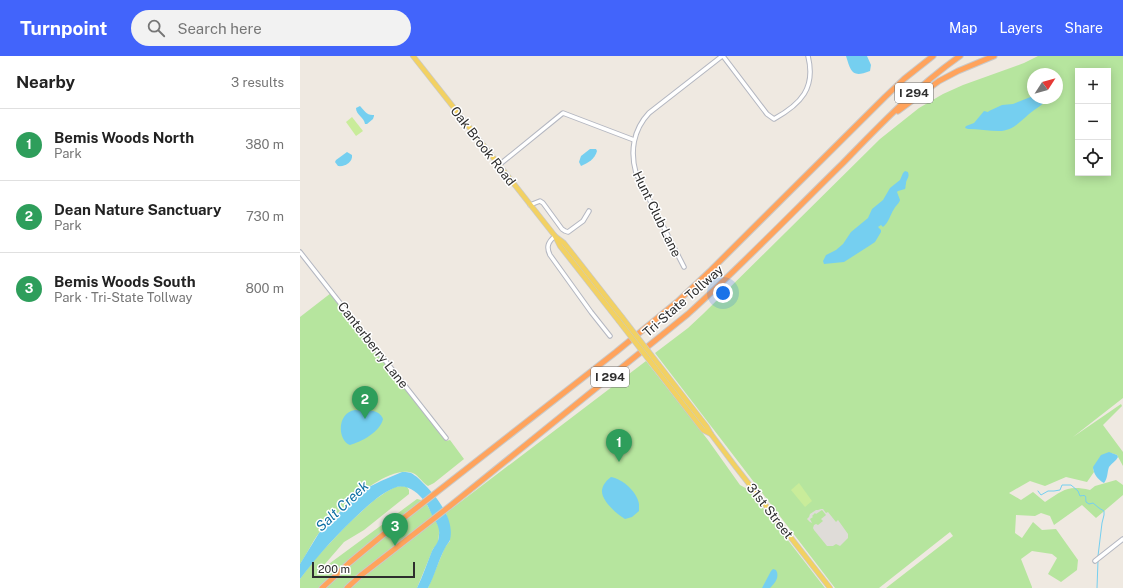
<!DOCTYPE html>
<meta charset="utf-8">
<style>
:root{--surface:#fff;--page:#f2f2f2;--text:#222;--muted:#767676;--line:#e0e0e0;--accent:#4264fb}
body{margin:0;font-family:"Public Sans",sans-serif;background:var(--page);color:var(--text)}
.controls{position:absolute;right:12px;top:12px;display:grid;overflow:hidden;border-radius:0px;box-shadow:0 2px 10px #0003}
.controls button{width:36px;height:36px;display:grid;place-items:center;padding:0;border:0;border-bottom:1px solid var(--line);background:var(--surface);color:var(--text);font:20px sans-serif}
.compass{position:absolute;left:727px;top:12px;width:36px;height:36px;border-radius:50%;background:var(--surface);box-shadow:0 2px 10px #0003;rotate:54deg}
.scale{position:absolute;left:12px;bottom:10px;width:103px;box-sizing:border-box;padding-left:4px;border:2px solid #2e2e2e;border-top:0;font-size:11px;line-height:14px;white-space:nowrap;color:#2e2e2e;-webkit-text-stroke:3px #fff;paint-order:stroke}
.you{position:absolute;left:423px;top:237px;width:14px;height:14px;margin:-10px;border:3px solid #fff;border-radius:50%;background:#1a73e8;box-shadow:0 0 0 6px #1a73e833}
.badge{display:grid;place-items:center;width:26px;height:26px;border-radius:50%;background:var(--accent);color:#fff;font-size:13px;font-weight:700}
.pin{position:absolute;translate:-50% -33px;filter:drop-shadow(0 1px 2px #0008)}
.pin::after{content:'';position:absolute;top:21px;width:14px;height:12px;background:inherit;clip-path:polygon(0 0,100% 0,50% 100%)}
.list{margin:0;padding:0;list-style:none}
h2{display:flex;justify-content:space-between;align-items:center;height:52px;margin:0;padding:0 16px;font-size:17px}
h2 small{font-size:13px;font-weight:400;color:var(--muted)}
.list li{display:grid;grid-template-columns:26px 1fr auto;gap:12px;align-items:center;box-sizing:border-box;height:72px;padding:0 16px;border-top:1px solid var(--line)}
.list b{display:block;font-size:15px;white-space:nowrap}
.list p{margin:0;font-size:13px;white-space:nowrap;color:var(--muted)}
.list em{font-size:13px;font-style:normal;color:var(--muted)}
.icon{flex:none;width:22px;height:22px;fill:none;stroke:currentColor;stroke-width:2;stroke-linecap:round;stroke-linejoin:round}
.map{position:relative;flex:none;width:823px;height:532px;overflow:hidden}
header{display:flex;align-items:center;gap:24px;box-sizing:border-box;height:56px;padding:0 20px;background:var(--accent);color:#fff}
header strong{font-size:19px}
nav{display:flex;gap:22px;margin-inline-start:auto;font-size:14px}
.search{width:280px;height:36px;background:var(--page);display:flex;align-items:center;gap:10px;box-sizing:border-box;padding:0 14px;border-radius:22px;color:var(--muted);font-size:15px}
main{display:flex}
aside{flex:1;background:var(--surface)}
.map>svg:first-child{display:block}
.green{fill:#b6e59e;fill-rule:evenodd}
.pitch{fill:#c9ec9a}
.plaza{fill:#dfdcd8}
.water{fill:#75cff0}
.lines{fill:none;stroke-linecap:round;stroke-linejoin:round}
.stream{stroke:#75cff0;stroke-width:1}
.minor-casing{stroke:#b4b7c1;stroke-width:5.5}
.major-casing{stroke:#c9c9c9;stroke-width:6}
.highway-casing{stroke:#c9c9c9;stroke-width:7}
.minor{stroke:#fff;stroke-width:3.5}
.major{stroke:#f2d163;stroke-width:4.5}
.highway{stroke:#ffa35c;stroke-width:5}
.major-bridge-casing{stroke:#c9c9c9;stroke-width:6;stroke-linecap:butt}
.major-bridge{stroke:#f2d163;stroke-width:4.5}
.labels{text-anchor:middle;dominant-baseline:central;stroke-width:3;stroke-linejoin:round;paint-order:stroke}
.shield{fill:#fff;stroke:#6d6d6d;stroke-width:1}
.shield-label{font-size:12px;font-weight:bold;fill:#2e2e2e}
.street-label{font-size:13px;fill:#2e2e2e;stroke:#fff}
.water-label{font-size:14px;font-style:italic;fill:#0d6fa3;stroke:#fff}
</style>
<header>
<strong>Turnpoint</strong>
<div class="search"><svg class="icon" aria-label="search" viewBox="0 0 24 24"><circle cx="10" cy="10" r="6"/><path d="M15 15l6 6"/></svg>Search here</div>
<nav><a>Map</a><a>Layers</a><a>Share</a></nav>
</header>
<main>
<aside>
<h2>Nearby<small>3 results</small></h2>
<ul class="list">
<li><span class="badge" style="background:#2e9e5b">1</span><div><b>Bemis Woods North</b><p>Park</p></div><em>380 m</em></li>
<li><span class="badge" style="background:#2e9e5b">2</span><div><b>Dean Nature Sanctuary</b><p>Park</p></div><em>730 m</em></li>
<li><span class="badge" style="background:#2e9e5b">3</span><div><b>Bemis Woods South</b><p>Park · Tri-State Tollway</p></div><em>800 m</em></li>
</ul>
</aside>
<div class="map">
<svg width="823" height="532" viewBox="0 0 823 532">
<rect width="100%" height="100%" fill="#efe9e1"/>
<g class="green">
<path d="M738,0H823V342L773,381L821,348L822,350L803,369L823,396V410L817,399L811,397L793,413L794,416L787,426L766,421L745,430L730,425L709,437L721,444L733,436L745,446C764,434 767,429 790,434L795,430L816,424L823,429V439L796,462L782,449L754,469L750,460L741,457L735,460L716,459L715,477L722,482L733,466L742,474L756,473L778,504L777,514L761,526L748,518L757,502L752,498L732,495L721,503L732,531V532H586L653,480L650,476L579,532H535L355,297L388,272L403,258L580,83L619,52L643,38L663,29L724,7ZM778,15H808V117H778ZM733,18H757V42H733Z"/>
<path d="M31,237L146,385L150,384L164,403L134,427L128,430C121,426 118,417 109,416C83,411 34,458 19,477C12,486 7,498 0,508V261Z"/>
<polygon points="346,305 408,384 440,429 449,434 525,532 128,532 145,491 150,485 150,473 146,457"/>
<polygon points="102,430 107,431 109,434 109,438 64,474 44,486 18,516 117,443 125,445 139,471 139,478 138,487 133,493 117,532 0,532 0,523 14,504 47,469 73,445 86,436 95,431"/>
</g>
<g class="pitch">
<polygon points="52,61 63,75 56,80 46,66"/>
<polygon points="499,427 512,445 505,451 491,434"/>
</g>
<polygon class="plaza" points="521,453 523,453 526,457 528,456 536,466 538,464 548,478 548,482 540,490 536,488 533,490 527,490 514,474 513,472 514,469 516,468 518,469 523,465 521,463 526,459 522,454 516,458 515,457 512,460 513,461 510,463 512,467 510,466 507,463 509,461 510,458 516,454 518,454"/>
<g class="water">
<path d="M546,0H567L571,9L570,15C552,22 551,16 546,0Z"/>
<path d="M733,40V42H749C743,49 736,52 729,58C720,66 712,75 699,75C689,75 678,73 668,73L665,72L666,70L674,67L684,55L688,56L689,55L702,49L713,48Z"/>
<path d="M60,50C64,54 67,60 74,59V60L73,63L67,68H65C64,61 56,59 56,52Z"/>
<path d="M290,93H296L297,95C295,103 288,107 281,110L279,106L281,100Z"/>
<path d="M47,96L52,99C53,106 45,111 38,110L35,106L36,104Z"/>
<path d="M605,115L608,116C610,122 606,123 606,128C605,130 606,131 605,133L598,135L597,136L600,144C599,148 596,149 594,153C590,159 589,166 583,171L581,169L578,171L581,174V176L575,186L569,190L544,206L524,208L523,205L526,199L536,194L543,188L551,176L568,162L572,153L583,144L590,132L600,124L603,117Z"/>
<path d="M55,354C65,355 79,352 83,363C80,376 61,386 50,389C38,385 36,357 55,354Z"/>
<path d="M809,396L817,399L818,401C816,405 812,407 809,411C807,416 808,422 804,427C798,424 793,417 793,411L801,399Z"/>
<path d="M102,416C107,416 111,416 114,419C118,421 120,424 123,427C137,441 155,463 150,484C149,487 146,489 145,492C138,505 135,519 128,532H117C123,520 127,507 132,495C135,489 139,487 139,479C140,471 136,466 132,459C130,455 128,449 125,446C118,436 106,427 94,432C82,437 72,446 62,455C39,476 19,498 0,523V508L19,477L57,439L67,432L81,425Z"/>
<path d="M311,421C323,423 337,436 339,448C339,450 339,452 339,455L332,461L325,463C317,458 301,445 302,434C303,428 307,424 311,421Z"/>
<path d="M473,513L476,514C480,521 475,527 470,532H462L471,515Z"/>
</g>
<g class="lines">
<g class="stream">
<path d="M738,435L741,439L748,435H754L760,434L762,429H771L778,435L780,440C788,438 785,442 786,446L789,448L793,447L799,452L804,455V459L802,467L798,500"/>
<polyline points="797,532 798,505"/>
</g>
<defs>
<g id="minor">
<path d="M423,0L467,58L474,63C501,48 516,32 508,0"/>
<polyline points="199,109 263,57 334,84"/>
<polyline points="230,149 240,145 243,147 262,173 265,175 268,176 283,165 289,155"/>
<path d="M255,180C248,186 246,191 250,199L291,256L310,280"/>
<polyline points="0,196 146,382"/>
<path d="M384,211L336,117C330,96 333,74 349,57L422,0"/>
<polyline points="795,505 823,483"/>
</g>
<g id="major">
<polyline points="113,0 255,180 260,190 318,264"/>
<polyline points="256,181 264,187 322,261"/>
<polyline points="359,309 407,371 411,378 435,410 530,532"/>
<polyline points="356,313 403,374 411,378"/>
</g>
<g id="highway">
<polyline points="598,55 639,25 658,15 694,0"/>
<polyline points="22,532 49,507 96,468 316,296 377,246 411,214 585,41 604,23 633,0"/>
<path d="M47,532L60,520L150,450L388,258C441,210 491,158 542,108C579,70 616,31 660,0"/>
</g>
</defs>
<use href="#minor" class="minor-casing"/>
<use href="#major" class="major-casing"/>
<use href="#highway" class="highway-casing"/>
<use href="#minor" class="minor"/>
<use href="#major" class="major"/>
<use href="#highway" class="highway"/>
<defs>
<g id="major-bridge">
<polyline points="322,261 359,309"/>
<polyline points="318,264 356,313"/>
</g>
</defs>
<use href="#major-bridge" class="major-bridge-casing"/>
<use href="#major-bridge" class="major-bridge"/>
</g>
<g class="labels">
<g class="shield">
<rect x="595" y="27" width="38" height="20" rx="3"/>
<rect x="291" y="311" width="38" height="20" rx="3"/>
</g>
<g class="shield-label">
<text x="614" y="37">I 294</text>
<text x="310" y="321">I 294</text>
</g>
<g class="street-label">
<text transform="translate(183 90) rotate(52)">Oak Brook Road</text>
<text transform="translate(357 158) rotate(64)">Hunt Club Lane</text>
<text transform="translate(383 245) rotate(-41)">Tri-State Tollway</text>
<text transform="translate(73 289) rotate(52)">Canterberry Lane</text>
<text transform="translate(470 455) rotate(52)">31st Street</text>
</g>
<g class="water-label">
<text transform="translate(42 450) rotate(-43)">Salt Creek</text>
</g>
</g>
</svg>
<div class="controls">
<button>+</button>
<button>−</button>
<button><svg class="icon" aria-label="locate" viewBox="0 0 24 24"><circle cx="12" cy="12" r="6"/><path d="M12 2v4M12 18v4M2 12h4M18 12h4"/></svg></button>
</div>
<svg class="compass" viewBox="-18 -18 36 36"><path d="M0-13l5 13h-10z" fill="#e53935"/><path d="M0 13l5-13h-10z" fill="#767676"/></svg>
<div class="scale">200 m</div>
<div class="you"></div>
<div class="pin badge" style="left:319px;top:406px;background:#2e9e5b">1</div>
<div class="pin badge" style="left:65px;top:363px;background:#2e9e5b">2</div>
<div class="pin badge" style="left:95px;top:490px;background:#2e9e5b">3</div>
</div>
</main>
